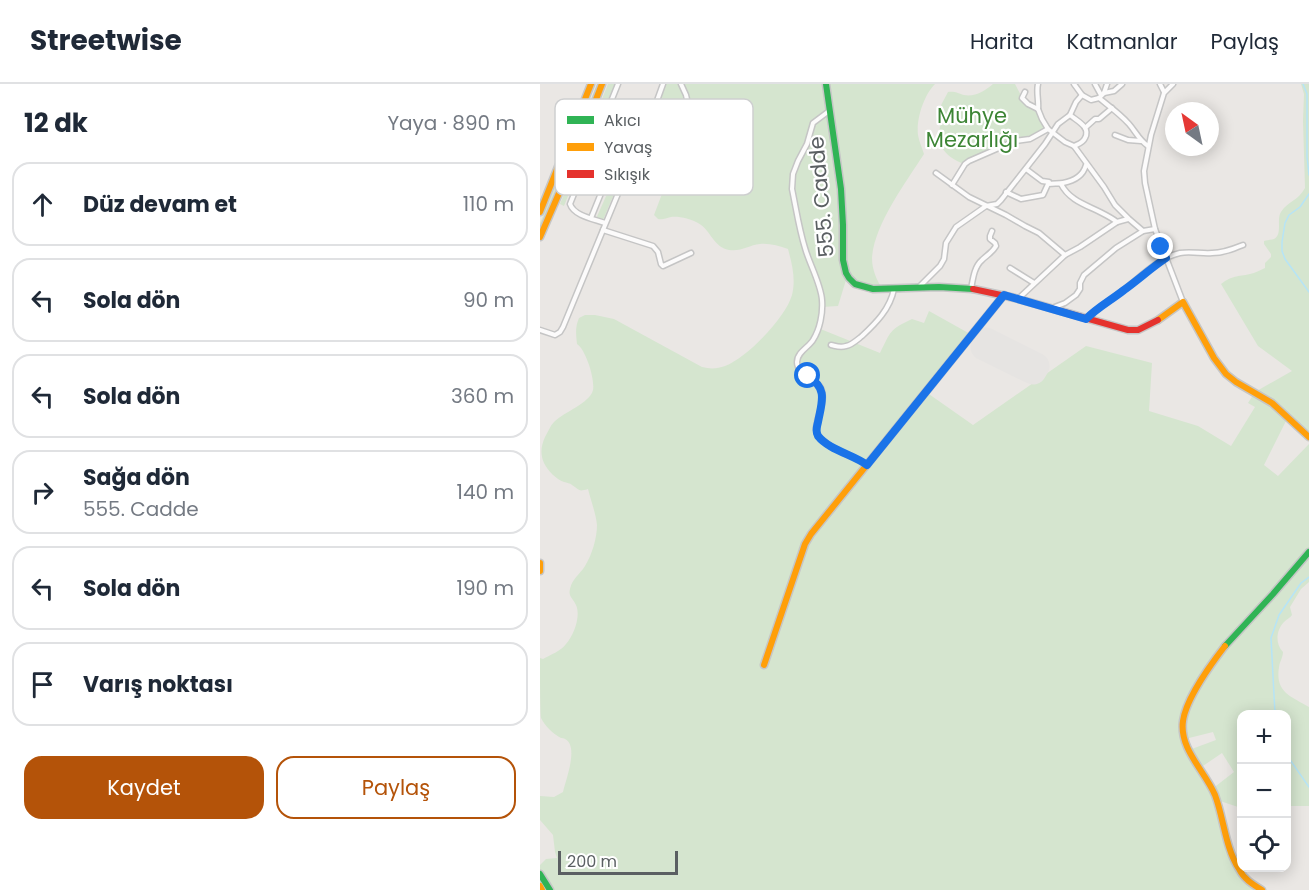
<!DOCTYPE html>
<html lang="tr">
<meta charset="utf-8">
<style>
:root{--surface:#fff;--page:#f2f2f3;--text:#1f2937;--muted:#747a83;--line:#e0e1e3;--accent:#b45309}
body{margin:0;font-family:Poppins,sans-serif;background:var(--page);color:var(--text)}
.controls{position:absolute;right:18px;bottom:18px;display:grid;overflow:hidden;border-radius:12px;box-shadow:0 3px 15px #0003}
.controls button{width:54px;height:54px;display:grid;place-items:center;padding:0;border:0;border-bottom:2px solid var(--line);background:var(--surface);color:var(--text);font:30px sans-serif}
.compass{position:absolute;left:625px;top:18px;width:54px;height:54px;border-radius:50%;background:var(--surface);box-shadow:0 3px 15px #0003;rotate:327deg}
.scale{position:absolute;left:18px;bottom:15px;width:120px;box-sizing:border-box;padding-left:6px;border:3px solid #5a5f62;border-top:0;font-size:16px;line-height:21px;white-space:nowrap;color:#5a5f62;-webkit-text-stroke:4px #fff;paint-order:stroke}
.stop{position:absolute;width:18px;height:18px;margin:-14px;border:4px solid #1a73e8;border-radius:50%;background:#fff}
.stop.end{background:#1a73e8;border-color:#fff;box-shadow:0 2px 6px #0008}
.list{margin:0;padding:0;list-style:none}
h2{display:flex;justify-content:space-between;align-items:center;height:78px;margin:0;padding:0 24px;font-size:26px}
h2 small{font-size:20px;font-weight:400;color:var(--muted)}
.list li{display:grid;grid-template-columns:39px 1fr auto;gap:18px;align-items:center;box-sizing:border-box;height:84px;margin:0 12px 12px;padding:0 12px;border:2px solid var(--line);border-radius:18px}
.list b{display:block;font-size:22px;white-space:nowrap}
.list p{margin:0;font-size:20px;white-space:nowrap;color:var(--muted)}
.list em{font-size:20px;font-style:normal;color:var(--muted)}
.actions{display:flex;gap:12px;padding:18px 24px}
.actions a{flex:1;padding:14px 0;border:2px solid var(--accent);border-radius:18px;text-align:center;font-size:21px;color:var(--accent)}
.actions .main{background:var(--accent);color:#fff}
.icon{flex:none;width:33px;height:33px;fill:none;stroke:currentColor;stroke-width:2;stroke-linecap:round;stroke-linejoin:round}
.map{position:relative;flex:none;width:769px;height:806px;overflow:hidden}
header{display:flex;align-items:center;gap:36px;box-sizing:border-box;height:84px;padding:0 30px;background:var(--surface);border-bottom:2px solid var(--line)}
header strong{font-size:28px}
nav{display:flex;gap:33px;margin-inline-start:auto;font-size:21px}
main{display:flex}
aside{flex:1;background:var(--surface)}
.map>svg:first-child{display:block}
.green{fill:#d5e5cf;fill-rule:evenodd}
.lines{fill:none;stroke-linecap:round;stroke-linejoin:round}
.stream{stroke:#b6e4f6;stroke-width:1.5}
.runway{stroke:#e6e4e2;stroke-width:27}
.street-casing{stroke:#c5c5c5;stroke-width:7}
.fast-casing{stroke:#c6c6c6;stroke-width:9}
.slow-casing{stroke:#c6c6c6;stroke-width:9}
.jam-casing{stroke:#c6c6c6;stroke-width:9}
.street{stroke:#fcfbfb;stroke-width:4}
.fast{stroke:#30b455;stroke-width:6}
.slow{stroke:#ff9f0a;stroke-width:6}
.jam{stroke:#e5322d;stroke-width:6}
.route{stroke:#1a73e8;stroke-width:8}
.labels{text-anchor:middle;dominant-baseline:central;stroke-width:4.5;stroke-linejoin:round;paint-order:stroke}
.park-label{font-size:21px;fill:#3d8535;stroke:#fff}
.street-label{font-size:21px;fill:#5a5f62;stroke:#fff}
.key{fill:#fff;stroke:#cecfd0;stroke-width:1.5}
.key-label{font-size:16px;fill:#5a5f62}
</style>
<header>
<strong>Streetwise</strong>
<nav><a>Harita</a><a>Katmanlar</a><a>Paylaş</a></nav>
</header>
<main>
<aside>
<h2>12 dk<small>Yaya · 890 m</small></h2>
<ul class="list">
<li><svg class="icon" aria-label="ahead" viewBox="0 0 24 24"><path d="M12 20V5M6 11l6-6 6 6"/></svg><div><b>Düz devam et</b></div><em>110 m</em></li>
<li><svg class="icon" aria-label="left" viewBox="0 0 24 24"><path d="M17 20v-9H6M10 6l-5 5 5 5"/></svg><div><b>Sola dön</b></div><em>90 m</em></li>
<li><svg class="icon" aria-label="left" viewBox="0 0 24 24"><path d="M17 20v-9H6M10 6l-5 5 5 5"/></svg><div><b>Sola dön</b></div><em>360 m</em></li>
<li><svg class="icon" aria-label="right" viewBox="0 0 24 24"><path d="M7 20v-9h11M14 6l5 5-5 5"/></svg><div><b>Sağa dön</b><p>555. Cadde</p></div><em>140 m</em></li>
<li><svg class="icon" aria-label="left" viewBox="0 0 24 24"><path d="M17 20v-9H6M10 6l-5 5 5 5"/></svg><div><b>Sola dön</b></div><em>190 m</em></li>
<li><svg class="icon" aria-label="arrive" viewBox="0 0 24 24"><path d="M6 21V4h12l-3 4 3 4H6"/></svg><div><b>Varış noktası</b></div></li>
</ul>
<div class="actions"><a class="main">Kaydet</a><a>Paylaş</a></div>
</aside>
<div class="map">
<svg width="769" height="806" viewBox="0 0 769 806">
<rect width="100%" height="100%" fill="#eae7e4"/>
<g class="green">
<polygon points="57,0 59,0 0,144 0,139"/>
<polygon points="68,0 75,0 62,31 60,30 59,33 61,34 50,58 46,57 49,51 48,50"/>
<path d="M123,0H395C384,11 376,35 378,51C379,57 382,64 384,70C366,98 334,141 332,174C332,186 337,196 342,205H333L309,195L306,196L298,222L282,223L278,244L340,269C351,247 349,246 372,235L384,239L389,227L432,251L386,308L433,341L546,262L612,279L609,327L658,342L691,362L715,323L708,319L715,308L752,287L718,262L681,200C693,191 697,193 710,190C715,189 720,186 725,184V179L731,173V170L724,160V157C727,156 731,156 734,155C743,150 736,135 741,128C748,117 758,117 765,104L763,37L764,10L761,0H769V353L748,333L724,381L738,392L769,360V498L761,505L750,523L752,531C750,534 747,535 744,538C736,546 735,560 743,568C743,573 740,577 739,583C735,608 750,612 769,623V722H747L746,630H702L701,724L677,716L697,785L722,806H10L0,790V781L6,775L17,774L15,768L13,751L0,736V712L14,713L23,708C26,695 39,662 25,655C24,654 22,654 21,654C13,650 5,642 1,634C0,627 0,585 0,574L3,575C10,571 21,567 26,560C34,551 41,532 36,521C33,514 28,513 30,505C32,495 40,490 45,482C52,471 57,454 57,441C56,430 51,417 48,405C38,408 40,406 32,401C30,399 27,399 24,398C16,395 8,387 4,379C0,370 1,362 5,353C8,348 10,342 14,338C24,328 50,319 53,306C55,295 46,266 37,260C36,250 35,243 39,234L45,231H55L74,235L162,283C170,285 177,285 185,282C207,274 246,233 252,211C256,195 252,180 248,165C239,162 229,159 220,160C209,161 201,168 189,166C173,163 171,146 158,139C151,135 139,132 131,133C126,134 123,136 118,135L114,131L128,94L118,90L102,73L104,65L97,62L114,25ZM673,648L676,656L649,666L645,655ZM682,669L694,688L672,705L660,684Z"/>
<path d="M453,0H475L484,17L498,25L508,45L490,55L480,56L425,80C413,77 399,66 398,52C398,49 400,46 400,42L396,36L399,25L408,8C415,7 417,9 424,11C435,13 445,7 453,0Z"/>
<polygon points="45,58 49,60 24,122 20,120"/>
<polygon points="77,64 91,69 61,141 48,136 55,137 67,110 70,109 74,100 71,98 83,69 76,66"/>
</g>
<g class="lines">
<g class="stream">
<polyline points="763,0 767,10 767,73 769,91"/>
<polyline points="769,110 760,123 749,131 745,139 742,158 742,167 745,175 769,208"/>
<polyline points="735,630 731,554 739,531 761,499 769,493"/>
<polyline points="746,670 769,703"/>
</g>
<polygon class="runway" points="446,257 496,282 493,287 444,263"/>
<defs>
<g id="street">
<path d="M534,0L542,11L551,16L559,14C569,22 580,30 589,40C596,48 599,56 608,62"/>
<polyline points="555,0 561,11"/>
<polyline points="620,0 624,8"/>
<polyline points="633,0 624,9 611,51 604,87 605,99 615,145 643,218"/>
<polyline points="485,8 482,14 488,20 498,25 502,35 508,45 525,58 534,62 564,103 575,121 589,135 603,147"/>
<polyline points="564,9 574,7 582,0"/>
<polyline points="559,14 564,9 567,0"/>
<polyline points="114,25 123,0"/>
<path d="M498,25C499,17 496,8 498,0"/>
<path d="M289,27L273,39L267,60L258,77L253,90L252,105C256,124 259,145 265,164C269,179 281,200 282,216C283,229 280,245 273,256C269,263 257,268 257,278C257,291 276,294 281,304C287,317 276,332 276,345C276,361 317,373 328,381"/>
<path d="M530,31C537,37 551,43 545,54C543,59 538,60 534,62"/>
<polyline points="545,44 555,35 559,35 572,24"/>
<polyline points="575,51 588,56 601,57"/>
<polyline points="134,62 141,33 148,20 146,11 141,0"/>
<polyline points="47,77 71,86"/>
<polyline points="486,85 502,97 509,98"/>
<polyline points="396,89 429,113 466,131 485,142 499,149 525,171"/>
<path d="M521,100C529,116 546,121 560,128C566,131 572,134 577,138"/>
<polyline points="412,101 425,80 429,77 475,57 490,55 508,45"/>
<path d="M466,108L481,115L503,111L508,100C513,99 518,100 523,99C534,97 543,92 546,81"/>
<polyline points="51,134 77,70"/>
<path d="M65,139C54,135 34,132 30,120L78,0"/>
<polyline points="63,146 113,162 118,168 121,180 123,182 151,169"/>
<polyline points="470,184 494,199"/>
<polyline points="380,202 400,182 404,175 406,159 416,143 446,122 457,120 461,116 505,60 518,40 530,31 536,18 542,11"/>
<path d="M431,205C433,195 434,183 442,176C447,171 452,169 456,162L455,159L450,155V152L452,147"/>
<polyline points="478,215 525,171 540,163 577,138 588,135"/>
<polyline points="512,224 525,219 536,211 540,205 540,199 544,191 576,164 603,147 615,145"/>
<path d="M546,235C557,224 570,217 582,207C600,194 617,174 640,169C651,167 662,170 672,169C683,169 693,165 703,161"/>
<polyline points="0,246 15,251 20,248 23,243 96,66 57,52"/>
<path d="M291,261C296,262 300,264 306,262C312,261 317,256 322,252C336,239 350,225 354,205"/>
</g>
<g id="fast">
<polyline points="286,0 301,105 303,141 303,176 306,189 309,194 315,200 333,205 399,203 433,205"/>
<polyline points="685,562 733,510 769,468"/>
<polyline points="0,790 10,806"/>
</g>
<g id="slow">
<polyline points="0,128 51,0"/>
<polyline points="0,153 23,100 62,0"/>
<polyline points="618,236 643,218 674,274 686,290 696,298 732,319 769,353"/>
<polyline points="0,479 0,487"/>
<path d="M685,562C671,580 646,615 643,637C639,665 665,687 675,711C684,735 685,763 699,785C704,795 712,800 722,806"/>
<polyline points="224,581 265,460 271,450 464,211"/>
<polyline points="0,802 2,806"/>
</g>
<polyline id="jam" points="433,205 475,214 588,246 598,246 618,236"/>
</defs>
<use href="#street" class="street-casing"/>
<use href="#fast" class="fast-casing"/>
<use href="#slow" class="slow-casing"/>
<use href="#jam" class="jam-casing"/>
<use href="#street" class="street"/>
<use href="#fast" class="fast"/>
<use href="#slow" class="slow"/>
<use href="#jam" class="jam"/>
</g>
<g class="lines">
<path class="route" d="M268,292C288,305 282,317 278,338C277,343 275,347 278,352C289,366 314,371 327,381L464,211L546,235C558,223 570,217 584,206C598,196 611,184 626,174L621,163"/>
</g>
<g class="labels">
<g class="park-label">
<text x="432" y="31">Mühye<tspan x="432" dy="24">Mezarlığı</tspan></text>
</g>
<g class="street-label">
<text transform="translate(281 113) rotate(-95)">555. Cadde</text>
</g>
</g>
<rect x="15" y="15" width="198" height="96" rx="9" class="key"/>
<rect x="27" y="32" width="27" height="8" fill="#30b455"/>
<rect x="27" y="59" width="27" height="8" fill="#ff9f0a"/>
<rect x="27" y="86" width="27" height="8" fill="#e5322d"/>
<g class="key-label">
<text x="64" y="42">Akıcı</text>
<text x="64" y="69">Yavaş</text>
<text x="64" y="96">Sıkışık</text>
</g>
</svg>
<div class="controls">
<button>+</button>
<button>−</button>
<button><svg class="icon" aria-label="locate" viewBox="0 0 24 24"><circle cx="12" cy="12" r="6"/><path d="M12 2v4M12 18v4M2 12h4M18 12h4"/></svg></button>
</div>
<svg class="compass" viewBox="-18 -18 36 36"><path d="M0-13l5 13h-10z" fill="#e53935"/><path d="M0 13l5-13h-10z" fill="#747a83"/></svg>
<div class="scale">200 m</div>
<div class="stop" style="left:268px;top:292px"></div>
<div class="stop end" style="left:621px;top:163px"></div>
</div>
</main>
